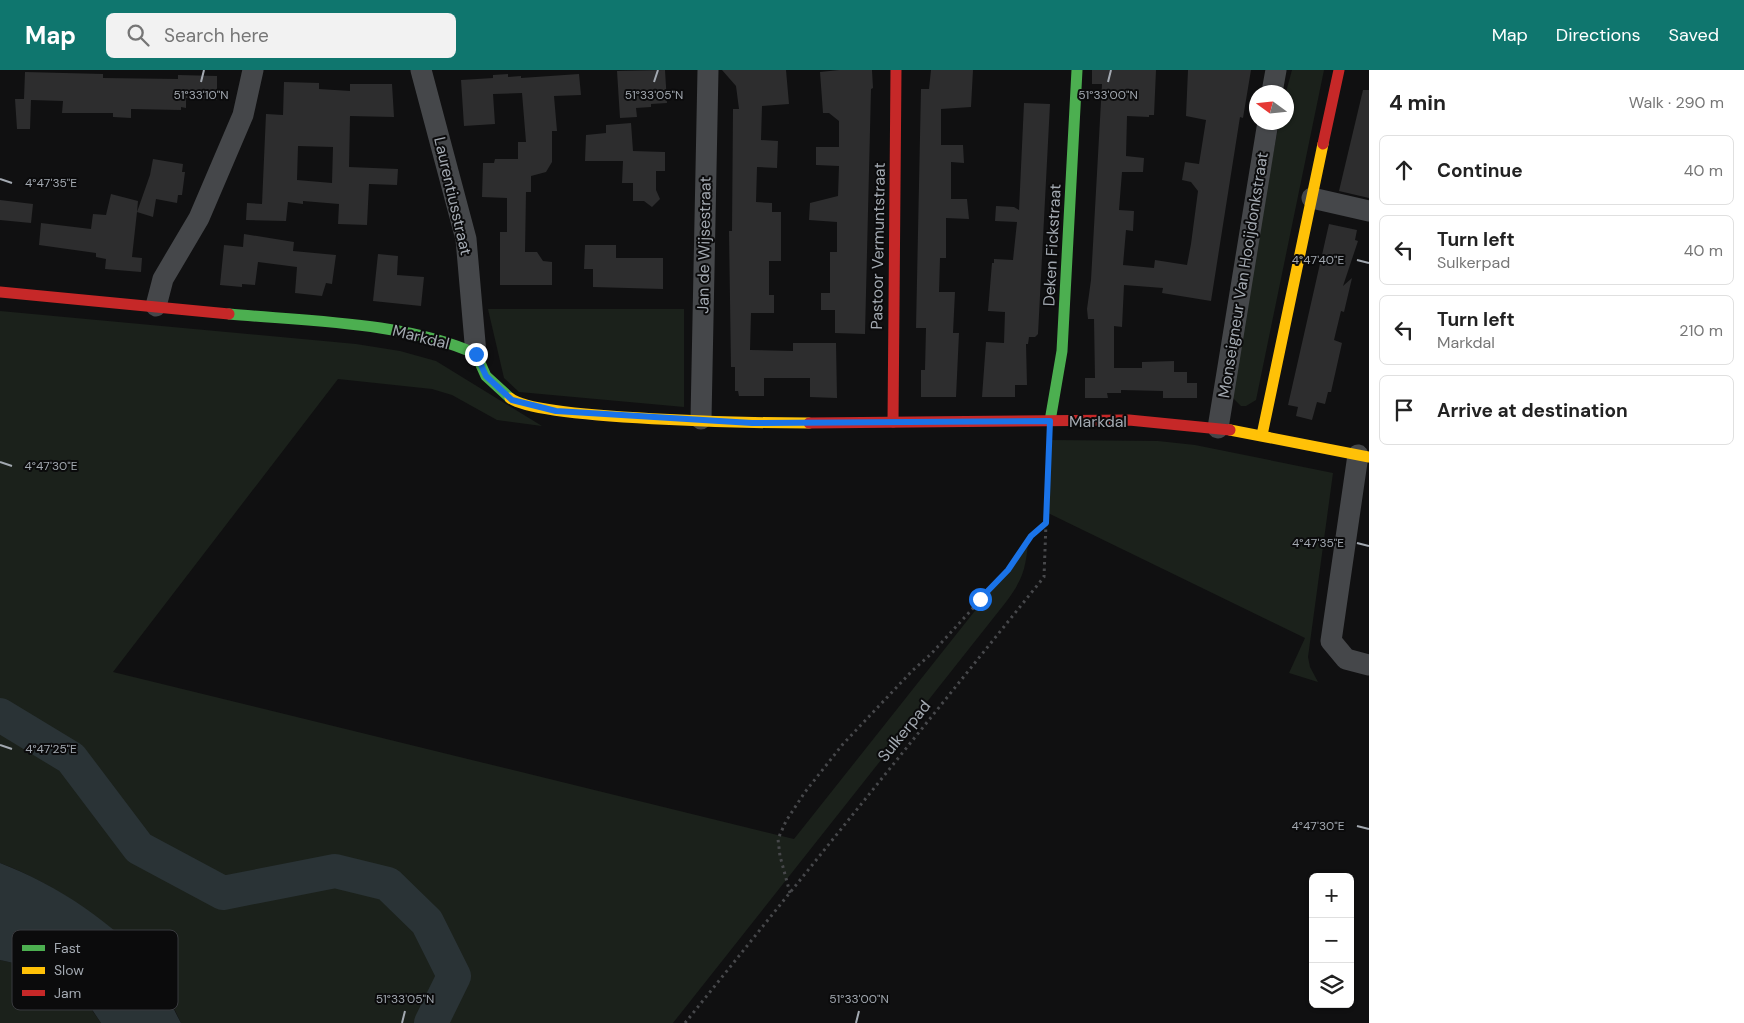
<!DOCTYPE html>
<meta charset="utf-8">
<style>
:root{--surface:#fff;--page:#f2f2f2;--text:#222;--muted:#767676;--line:#e0e0e0;--accent:#0f766e}
body{margin:0;font-family:"DM Sans",sans-serif;background:var(--page);color:var(--text)}
.controls{position:absolute;right:15px;bottom:15px;display:grid;overflow:hidden;border-radius:8px;box-shadow:0 1px 4px #0004}
.controls button{width:45px;height:45px;display:grid;place-items:center;padding:0;border:0;border-bottom:1px solid var(--line);background:var(--surface);color:var(--text);font:25px sans-serif}
.compass{position:absolute;left:1249px;top:15px;width:45px;height:45px;border-radius:50%;background:var(--surface);box-shadow:0 1px 4px #0004;rotate:285deg}
.stop{position:absolute;width:15px;height:15px;margin:-11px;border:4px solid #1a73e8;border-radius:50%;background:#fff}
.stop.end{background:#1a73e8;border-color:#fff;box-shadow:0 1px 5px #0008}
.list{margin:0;padding:0;list-style:none}
h2{display:flex;justify-content:space-between;align-items:center;height:65px;margin:0;padding:0 20px;font-size:21px}
h2 small{font-size:16px;font-weight:400;color:var(--muted)}
.list li{display:grid;grid-template-columns:32px 1fr auto;gap:15px;align-items:center;box-sizing:border-box;height:70px;margin:0 10px 10px;padding:0 10px;border:1px solid var(--line);border-radius:8px}
.list b{display:block;font-size:19px;white-space:nowrap}
.list p{margin:0;font-size:16px;white-space:nowrap;color:var(--muted)}
.list em{font-size:16px;font-style:normal;color:var(--muted)}
.icon{flex:none;width:28px;height:28px;fill:none;stroke:currentColor;stroke-width:2;stroke-linecap:round;stroke-linejoin:round}
.map{position:relative;flex:none;width:1369px;height:953px;overflow:hidden}
header{display:flex;align-items:center;gap:30px;box-sizing:border-box;height:70px;padding:0 25px;background:var(--accent);color:#fff}
header strong{font-size:24px}
nav{display:flex;gap:28px;margin-inline-start:auto;font-size:18px}
.search{width:350px;height:45px;background:var(--page);display:flex;align-items:center;gap:12px;box-sizing:border-box;padding:0 18px;border-radius:8px;color:var(--muted);font-size:19px}
main{display:flex}
aside{flex:1;background:var(--surface)}
.map>svg:first-child{display:block}
.green{fill:#1b211b}
.water{fill:#2a3336}
.lines{fill:none;stroke-linecap:round;stroke-linejoin:round}
.river{stroke:#2a3336;stroke-width:34}
.building{fill:#2d2d2e;fill-rule:evenodd}
.path{stroke:#47484b;stroke-width:3;stroke-dasharray:2.5 4;stroke-linecap:butt}
.street{stroke:#45474a;stroke-width:21}
.fast{stroke:#4caf50;stroke-width:11}
.slow{stroke:#ffc107;stroke-width:11}
.jam{stroke:#c62828;stroke-width:11}
.route{stroke:#1a73e8;stroke-width:6}
.ticks{fill:none;stroke:#a3a9b1;stroke-width:2}
.labels{text-anchor:middle;dominant-baseline:central;stroke-width:4;stroke-linejoin:round;paint-order:stroke}
.street-label{font-size:16px;fill:#a3a9b1;stroke:#0b0b0c}
.key{fill:#0b0b0c;stroke:#393a3e;stroke-width:1}
.key-label{font-size:14px;fill:#a3a9b1}
.ticks-label{font-size:12px;text-anchor:middle;fill:#a3a9b1;stroke:#0b0b0c;stroke-width:4;stroke-linejoin:round;paint-order:stroke}
</style>
<header>
<strong>Map</strong>
<div class="search"><svg class="icon" aria-label="search" viewBox="0 0 24 24"><circle cx="10" cy="10" r="6"/><path d="M15 15l6 6"/></svg>Search here</div>
<nav><a>Map</a><a>Directions</a><a>Saved</a></nav>
</header>
<main>
<div class="map">
<svg width="1369" height="953" viewBox="0 0 1369 953">
<rect width="100%" height="100%" fill="#101011"/>
<g class="green">
<polygon points="1292,0 1324,0 1256,330 1246,336 1241,336 1231,326 1255,180 1279,53 1286,52 1286,22"/>
<polygon points="488,239 684,239 684,337 519,322 504,308"/>
<path d="M0,241L356,274L400,281L436,291L542,356L497,350L452,325L432,319L338,309L113,602L794,769L1028,474C1025,502 1022,510 1006,532L673,953H181C173,937 166,916 154,902C114,855 58,815 0,793Z"/>
<polygon points="1050,370 1158,371 1195,375 1333,403 1308,587 1310,597 1318,612 1289,603 1305,568 1048,443"/>
<polygon points="0,890 45,900 89,936 101,953 0,953"/>
</g>
<path class="water" d="M0,793C55,814 119,855 154,902C165,917 172,937 181,953H101L89,935L45,900L0,890Z"/>
<g class="lines">
<polyline class="river" points="0,645 71,688 139,778 223,823 335,801 388,814 427,852 454,906 431,953"/>
</g>
<g class="building">
<polygon points="665,0 667,33 651,34 651,37 636,38 637,47 620,48 617,1"/>
<polygon points="722,0 786,0 789,34 762,36 761,70 778,71 777,98 757,97 756,132 772,133 772,142 781,142 781,191 769,191 769,225 774,225 774,243 751,243 750,280 793,281 793,273 836,273 837,328 810,327 810,308 764,308 764,326 739,326 738,321 735,321 735,297 731,297 729,161 732,161 733,39 739,39 736,16"/>
<polygon points="839,0 872,0 873,18 871,19 865,264 835,263 835,240 821,240 821,223 830,223 830,182 837,182 837,152 809,150 810,133 838,126 839,96 816,95 816,77 839,77 839,51 829,43 823,43 820,2"/>
<polygon points="931,0 973,0 971,37 941,39 941,75 963,75 964,93 951,92 951,129 967,129 969,149 946,148 946,188 940,188 939,222 955,222 953,263 959,263 956,327 921,327 921,300 925,300 926,258 916,258 921,19 929,19"/>
<polygon points="1092,0 1156,0 1154,45 1149,45 1149,47 1127,46 1126,86 1144,88 1143,102 1122,102 1119,140 1134,141 1133,161 1126,160 1123,195 1154,198 1155,190 1187,195 1191,174 1198,121 1191,112 1182,110 1185,92 1199,94 1206,50 1186,46 1188,0 1251,0 1243,48 1240,47 1211,231 1162,223 1163,218 1124,215 1122,257 1114,256 1114,298 1142,298 1142,292 1174,291 1174,302 1187,302 1187,313 1197,313 1197,328 1163,328 1163,321 1121,320 1121,323 1107,323 1108,328 1085,328 1085,308 1095,308 1094,249 1088,249 1087,239 1091,210 1102,14 1092,14"/>
<polygon points="25,2 103,4 103,8 178,9 178,5 217,6 217,30 186,28 186,38 181,37 181,40 131,39 131,48 113,47 113,43 62,43 63,31 31,30 30,59 17,59 15,29 24,29"/>
<polygon points="508,4 508,7 521,6 521,8 579,4 581,25 554,26 557,61 552,61 552,92 546,102 531,106 531,122 526,122 525,182 537,182 543,191 552,192 552,215 500,215 500,162 507,162 507,128 482,127 483,93 494,93 495,89 518,89 518,72 526,72 522,23 493,24 495,54 464,56 461,10 493,8 493,5"/>
<path d="M284,12L319,13V19L350,21V14H392L394,47L350,46L349,97L398,99L397,115L369,114L367,155L338,154L339,134L303,131V134L288,132L286,151L246,150L247,133L262,134L266,44L283,45ZM298,76L333,77L332,113L297,110Z"/>
<polygon points="1363,20 1369,20 1369,128 1339,121"/>
<polygon points="1024,33 1050,34 1038,264 1035,267 1029,267 1028,274 1026,274 1027,315 1015,315 1015,327 982,327 986,272 1004,273 1005,242 988,241 992,193 994,193 994,189 1013,190 1017,152 995,151 996,136 1014,137 1019,140"/>
<polygon points="631,53 633,81 665,82 665,101 656,101 656,120 660,129 652,137 644,131 633,131 633,113 622,113 623,91 585,91 586,65 606,63 606,55"/>
<polygon points="153,89 183,94 182,102 185,102 182,125 178,125 177,133 156,129 153,147 137,142 132,187 142,188 141,202 105,199 106,189 96,187 96,183 39,175 41,153 91,159 93,144 106,145 111,124 138,131 137,142 150,105"/>
<polygon points="0,130 33,134 31,153 0,150"/>
<polygon points="1329,154 1357,160 1355,170 1358,171 1343,216 1352,208 1344,242 1341,241 1334,270 1342,273 1331,322 1328,322 1325,334 1317,332 1312,350 1296,346 1298,337 1288,335"/>
<polygon points="244,164 294,172 293,181 336,185 332,214 326,213 322,226 295,223 297,197 258,192 255,215 242,214 242,217 220,215 224,175 243,177"/>
<polygon points="585,175 616,175 616,188 663,188 663,219 593,217 593,199 584,199"/>
<polygon points="378,184 398,186 397,205 424,207 421,236 373,231"/>
</g>
<g class="lines">
<g class="path">
<polyline points="790,823 780,786 778,769 786,751 805,722 843,674 912,601 931,584 1008,500 1031,466 1046,454"/>
<polyline points="685,953 1044,507 1049,372"/>
</g>
<g class="street">
<polyline points="421,0 466,169 476,284"/>
<polyline points="1272,22 1276,0"/>
<polyline points="1312,128 1369,141"/>
<polyline points="156,236 163,209 199,148 243,45 253,0"/>
<polyline points="701,349 708,0"/>
<polyline points="1218,358 1268,52"/>
<polyline points="1358,385 1331,571 1346,589 1369,595"/>
</g>
<g class="fast">
<path d="M229,244C305,251 408,252 476,284L486,306L510,328"/>
<polyline points="1050,351 1062,281 1077,0"/>
</g>
<g class="slow">
<path d="M510,328C536,350 764,353 809,353"/>
<polyline points="1230,360 1369,387"/>
<polyline points="1262,365 1323,74"/>
</g>
<g class="jam">
<polyline points="1323,74 1339,0"/>
<polyline points="0,222 229,244"/>
<polyline points="893,352 896,0"/>
<polyline points="809,353 1129,350 1230,360"/>
</g>
</g>
<g class="lines">
<polyline class="route" points="476,284 486,306 512,330 556,341 752,353 1050,351 1046,453 1031,466 1008,500 980,529"/>
</g>
<path class="ticks" d="M201,12L204,0M654,12L658,0M1108,12L1111,0M0,109L12,113M1357,190L1369,193M0,392L12,396M1357,473L1369,476M0,675L12,679M1357,756L1369,759M402,953L405,941M856,953L859,941"/>
<g class="labels">
<g class="street-label">
<text transform="translate(453 126) rotate(77)">Laurentiusstraat</text>
<text transform="translate(704 175) rotate(-89)">Jan de Wijsestraat</text>
<text transform="translate(1052 175) rotate(-87)">Deken Fickstraat</text>
<text transform="translate(878 176) rotate(-89)">Pastoor Vermuntstraat</text>
<text transform="translate(1243 205) rotate(-81)">Monseigneur Van Hooijdonkstraat</text>
<text transform="translate(421 267) rotate(14)">Markdal</text>
<text x="1098" y="351">Markdal</text>
<text transform="translate(904 661) rotate(-51)">Sulkerpad</text>
</g>
</g>
<rect x="12" y="860" width="166" height="80" rx="8" class="key"/>
<rect x="22" y="875" width="23" height="6" fill="#4caf50"/>
<rect x="22" y="897" width="23" height="7" fill="#ffc107"/>
<rect x="22" y="920" width="23" height="6" fill="#c62828"/>
<g class="key-label">
<text x="54" y="883">Fast</text>
<text x="54" y="905">Slow</text>
<text x="54" y="928">Jam</text>
</g>
<g class="ticks-label">
<text x="201" y="29">51°33'10"N</text>
<text x="654" y="29">51°33'05"N</text>
<text x="1108" y="29">51°33'00"N</text>
<text x="51" y="117">4°47'35"E</text>
<text x="1318" y="194">4°47'40"E</text>
<text x="51" y="400">4°47'30"E</text>
<text x="1318" y="477">4°47'35"E</text>
<text x="51" y="683">4°47'25"E</text>
<text x="1318" y="760">4°47'30"E</text>
<text x="405" y="933">51°33'05"N</text>
<text x="859" y="933">51°33'00"N</text>
</g>
</svg>
<div class="controls">
<button>+</button>
<button>−</button>
<button><svg class="icon" aria-label="layers" viewBox="0 0 24 24"><path d="M12 4l9 5-9 5-9-5zM3 14l9 5 9-5"/></svg></button>
</div>
<svg class="compass" viewBox="-18 -18 36 36"><path d="M0-13l5 13h-10z" fill="#e53935"/><path d="M0 13l5-13h-10z" fill="#767676"/></svg>
<div class="stop" style="left:980px;top:529px"></div>
<div class="stop end" style="left:476px;top:284px"></div>
</div>
<aside>
<h2>4 min<small>Walk · 290 m</small></h2>
<ul class="list">
<li><svg class="icon" aria-label="ahead" viewBox="0 0 24 24"><path d="M12 20V5M6 11l6-6 6 6"/></svg><div><b>Continue</b></div><em>40 m</em></li>
<li><svg class="icon" aria-label="left" viewBox="0 0 24 24"><path d="M17 20v-9H6M10 6l-5 5 5 5"/></svg><div><b>Turn left</b><p>Sulkerpad</p></div><em>40 m</em></li>
<li><svg class="icon" aria-label="left" viewBox="0 0 24 24"><path d="M17 20v-9H6M10 6l-5 5 5 5"/></svg><div><b>Turn left</b><p>Markdal</p></div><em>210 m</em></li>
<li><svg class="icon" aria-label="arrive" viewBox="0 0 24 24"><path d="M6 21V4h12l-3 4 3 4H6"/></svg><div><b>Arrive at destination</b></div></li>
</ul>
</aside>
</main>
